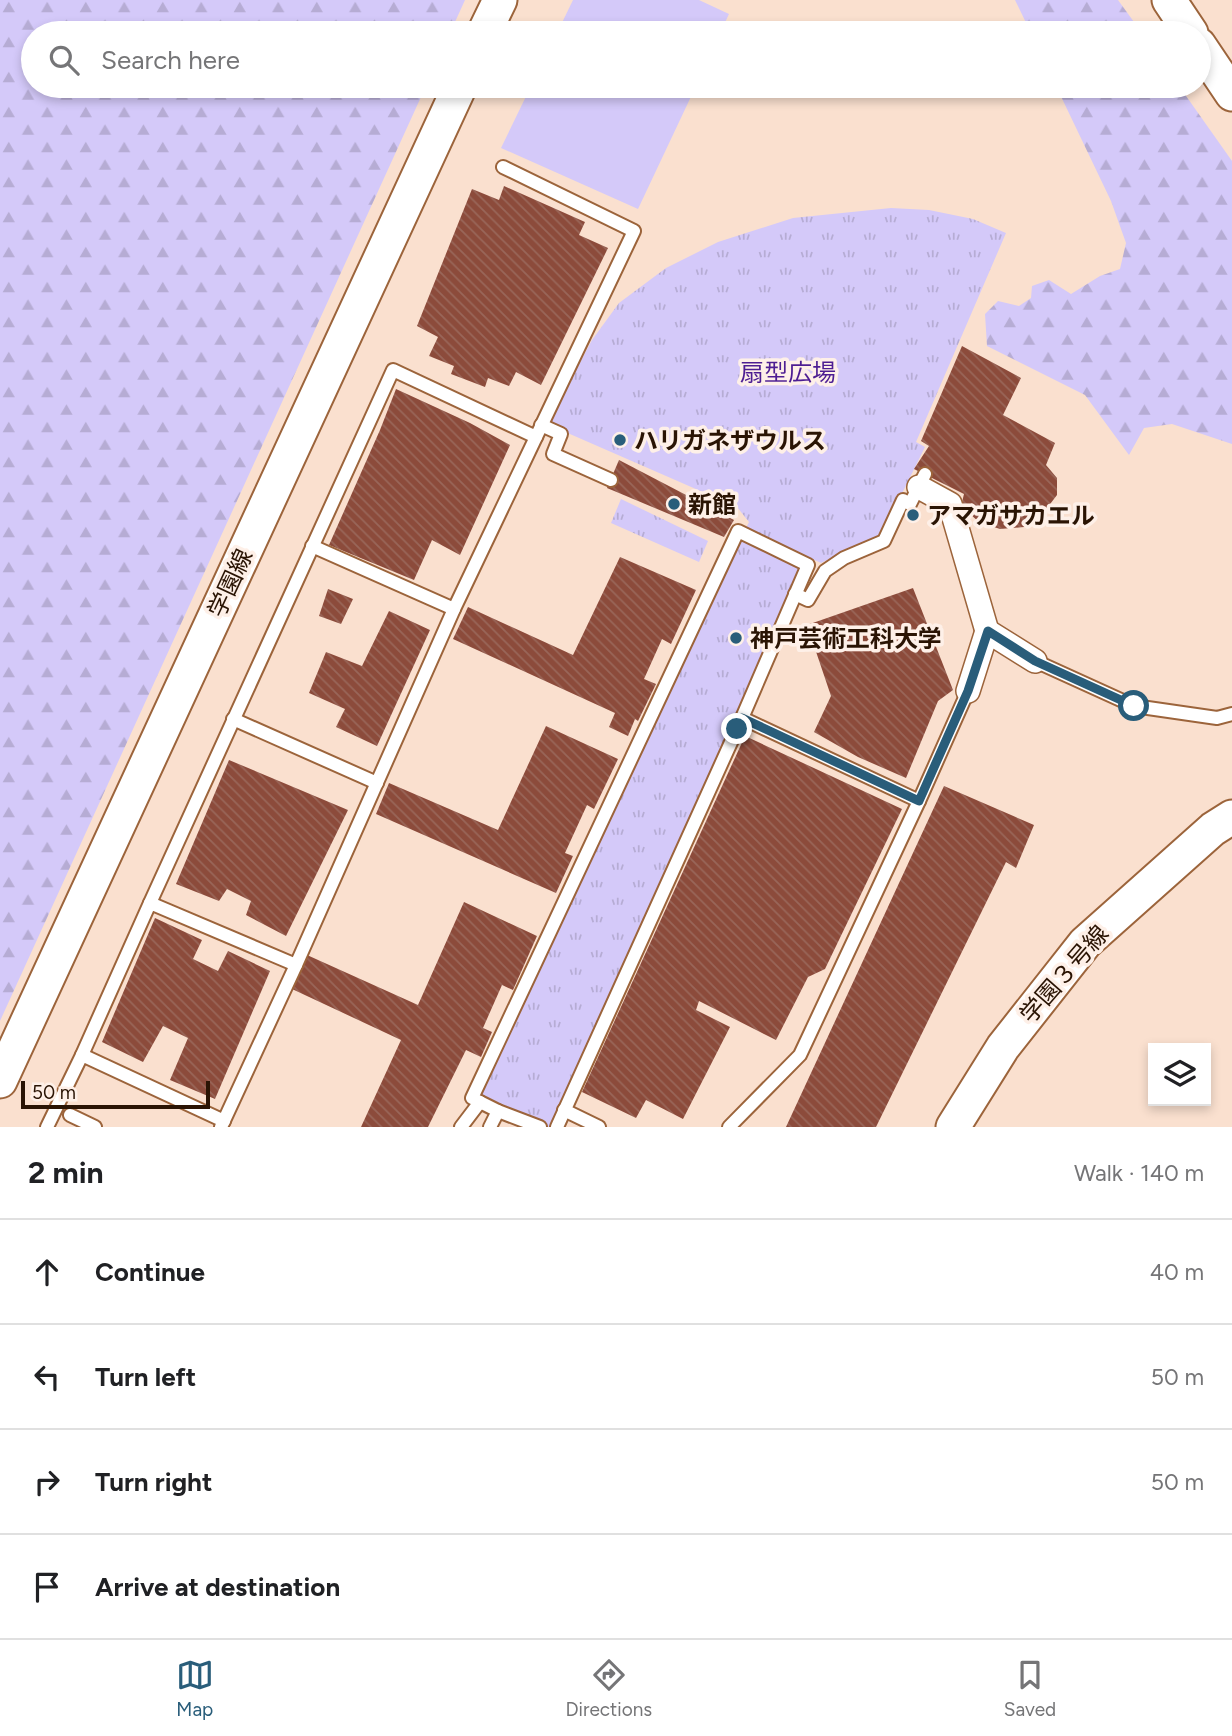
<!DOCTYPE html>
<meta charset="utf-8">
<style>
:root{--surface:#fff;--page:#f2f2f2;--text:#202124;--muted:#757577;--line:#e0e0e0;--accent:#295d7a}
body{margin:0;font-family:Figtree,"Noto Sans JP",sans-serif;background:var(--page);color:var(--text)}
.controls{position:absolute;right:21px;bottom:21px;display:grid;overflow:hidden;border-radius:0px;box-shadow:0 4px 10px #0003}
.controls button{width:63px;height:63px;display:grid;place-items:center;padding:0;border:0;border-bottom:2px solid var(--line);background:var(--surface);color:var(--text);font:35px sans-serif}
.scale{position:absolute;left:21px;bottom:18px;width:189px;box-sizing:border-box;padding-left:7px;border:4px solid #2a1404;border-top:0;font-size:19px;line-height:24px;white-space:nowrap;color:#2a1404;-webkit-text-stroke:5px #fef0e8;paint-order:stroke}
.stop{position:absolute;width:21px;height:21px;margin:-16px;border:5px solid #295d7a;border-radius:50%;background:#fff}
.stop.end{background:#295d7a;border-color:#fff;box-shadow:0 2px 7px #0008}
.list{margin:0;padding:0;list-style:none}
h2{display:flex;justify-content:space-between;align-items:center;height:91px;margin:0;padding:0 28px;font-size:30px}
h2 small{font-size:23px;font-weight:400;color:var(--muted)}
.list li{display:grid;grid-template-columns:46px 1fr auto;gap:21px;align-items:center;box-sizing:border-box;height:105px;padding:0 28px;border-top:2px solid var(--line)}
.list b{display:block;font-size:26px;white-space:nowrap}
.list em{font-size:23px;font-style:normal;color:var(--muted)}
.icon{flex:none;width:38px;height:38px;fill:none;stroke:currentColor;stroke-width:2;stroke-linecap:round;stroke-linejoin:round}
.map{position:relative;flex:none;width:1232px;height:1127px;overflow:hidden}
.search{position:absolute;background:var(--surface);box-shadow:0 4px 10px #0003;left:21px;right:21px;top:21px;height:77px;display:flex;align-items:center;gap:18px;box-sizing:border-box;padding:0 24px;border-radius:38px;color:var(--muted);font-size:26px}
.sheet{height:511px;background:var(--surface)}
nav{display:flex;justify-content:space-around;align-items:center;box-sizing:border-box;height:98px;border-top:2px solid var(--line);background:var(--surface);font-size:19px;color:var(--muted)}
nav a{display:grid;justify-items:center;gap:4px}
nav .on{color:var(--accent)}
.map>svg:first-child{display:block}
.forest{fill:url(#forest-firs)}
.park{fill:url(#park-tufts)}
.pitch{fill:#d4c9f9}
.building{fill:url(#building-back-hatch)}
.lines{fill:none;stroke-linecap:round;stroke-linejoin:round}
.lane-casing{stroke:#9c643b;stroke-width:16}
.street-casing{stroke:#9c643b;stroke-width:26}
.secondary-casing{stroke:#9c643b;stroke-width:37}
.lane{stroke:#fff;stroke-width:12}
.street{stroke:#fff;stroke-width:23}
.secondary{stroke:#fff;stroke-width:33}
.route{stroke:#295d7a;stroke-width:9}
.poi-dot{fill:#295d7a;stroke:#fef0e8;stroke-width:2.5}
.labels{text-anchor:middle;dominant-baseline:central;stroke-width:7;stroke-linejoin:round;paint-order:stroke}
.park-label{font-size:24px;fill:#4d1d92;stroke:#fef0e8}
.poi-label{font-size:24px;font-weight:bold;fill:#2a1404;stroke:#fef0e8;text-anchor:start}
.street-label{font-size:24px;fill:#2a1404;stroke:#fef0e8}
</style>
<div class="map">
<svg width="1232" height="1127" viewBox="0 0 1232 1127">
<defs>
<pattern id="forest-firs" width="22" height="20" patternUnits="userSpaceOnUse" patternTransform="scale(1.75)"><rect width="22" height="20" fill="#d4c9f9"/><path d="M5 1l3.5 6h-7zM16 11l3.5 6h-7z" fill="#b6acd4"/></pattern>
<pattern id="park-tufts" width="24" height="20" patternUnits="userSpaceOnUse" patternTransform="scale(1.75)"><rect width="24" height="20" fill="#d4c9f9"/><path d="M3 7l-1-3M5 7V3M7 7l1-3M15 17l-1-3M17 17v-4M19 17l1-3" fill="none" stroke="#b6acd4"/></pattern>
<pattern id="building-back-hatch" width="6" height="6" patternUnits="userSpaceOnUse" patternTransform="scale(1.75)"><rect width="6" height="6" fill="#8c4b3b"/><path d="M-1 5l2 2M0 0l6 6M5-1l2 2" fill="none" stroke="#996659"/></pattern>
</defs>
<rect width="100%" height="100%" fill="#fae0cf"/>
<g class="forest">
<polygon points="0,0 465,0 450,33 33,33 33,86 426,86 0,1021"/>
<polygon points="1015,0 1118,0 1142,33 1031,33"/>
<polygon points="1056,86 1179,86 1232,161 1232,444 1172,424 1144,428 1129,455 1085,395 987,346 985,314 998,301 1019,306 1031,298 1032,286 1049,280 1071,294 1100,276 1120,269 1126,243 1111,201"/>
</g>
<g class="park">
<polygon points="891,208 929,210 973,219 1006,233 916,442 925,447 880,538 856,546 821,563 746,528 749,522 737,507 547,424 592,340 619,303 666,268 718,242 793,218"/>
<polygon points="621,499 708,541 699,562 611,523"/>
<polygon points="738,531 808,565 557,1127 541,1127 472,1098"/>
</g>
<g class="pitch">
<polygon points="573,0 699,0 729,14 720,33 557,33"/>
<polygon points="531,86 696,86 638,209 501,148"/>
</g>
<g class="building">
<polygon points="504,186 585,222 579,235 608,248 541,385 516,372 509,386 488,378 485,387 451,374 454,366 429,356 438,337 417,326 472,189 499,200"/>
<polygon points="962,346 1021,378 1003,415 1055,443 1046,465 1057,478 1057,495 1041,516 1024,527 1000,529 979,522 961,506 964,494 914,469 929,446 921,441"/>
<polygon points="396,389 470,423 510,445 460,555 432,540 414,580 329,545 380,430"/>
<polygon points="619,460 734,520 724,537 607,488"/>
<polygon points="620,557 696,590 671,644 662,639 644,679 656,684 638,721 635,719 628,736 609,727 615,713 453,639 468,607 573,655"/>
<polygon points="913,588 953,690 938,701 906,778 858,757 814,732 831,696 807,625"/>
<polygon points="328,589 353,599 341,624 319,616"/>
<polygon points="389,611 430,630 377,746 336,727 345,709 309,693 326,652 362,666"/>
<polygon points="546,726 618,759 594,809 587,805 565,853 573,856 556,893 376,814 389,783 498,830"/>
<polygon points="745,736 902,809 825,969 808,977 776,1040 699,1001 696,1010 730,1027 683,1119 646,1100 636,1118 582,1092"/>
<polygon points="229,760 348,810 286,936 246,915 251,901 227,889 219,901 176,884"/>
<polygon points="944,786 1034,825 1016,868 1006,862 876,1127 786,1127"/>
<polygon points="464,902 537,936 513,990 502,985 483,1028 492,1032 481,1057 466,1050 428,1127 361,1127 401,1040 292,989 307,955 418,1005"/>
<polygon points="155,918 202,940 193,959 218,971 228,951 270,971 215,1099 170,1080 188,1038 163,1026 143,1062 102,1042"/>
</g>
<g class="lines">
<defs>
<g id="lane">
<polyline points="503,167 634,231 536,437"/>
<polyline points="541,425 561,434 553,454 611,480"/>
<polyline points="312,546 454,609"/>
<polyline points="795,594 808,600 825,571 844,558 884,541 903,500 910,504 925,474"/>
<polyline points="1035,661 1134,706 1217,718 1232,714"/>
<polyline points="742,718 919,801"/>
<polyline points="233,719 377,783"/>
<polyline points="150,903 393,370 536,437 454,609 296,965 221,1127"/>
<polyline points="82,1055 150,903 296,965"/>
<polyline points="564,1110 599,1127"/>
<polyline points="70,1115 95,1127"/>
<polyline points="47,1127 82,1055 224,1121"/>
<polyline points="461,1127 480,1102"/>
<polyline points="490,1127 498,1111"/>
<polyline points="540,1127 498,1111 472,1098 738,531 808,565 742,718 557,1127"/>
<polyline points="729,1127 800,1055 919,801 968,691"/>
</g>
<g id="street">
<polyline points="919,487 950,504 987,631"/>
<polyline points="968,691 987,631 1035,661"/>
</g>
<g id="secondary">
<polyline points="1169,0 1191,33"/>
<polyline points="484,33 500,0"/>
<polyline points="1199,45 1232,94"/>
<polyline points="0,1081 460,86"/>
<polyline points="953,1127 1003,1047 1085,943 1213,829 1232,817"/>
</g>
</defs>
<use href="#lane" class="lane-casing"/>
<use href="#street" class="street-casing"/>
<use href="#secondary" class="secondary-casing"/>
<use href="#lane" class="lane"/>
<use href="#street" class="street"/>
<use href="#secondary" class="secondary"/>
</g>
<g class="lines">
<polyline class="route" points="737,729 742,718 919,801 968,691 988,631 1035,661 1134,706"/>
</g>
<g class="poi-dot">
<circle cx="620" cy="440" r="7"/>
<circle cx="674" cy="504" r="7"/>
<circle cx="913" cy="515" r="7"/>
<circle cx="736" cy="638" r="7"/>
</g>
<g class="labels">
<g class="park-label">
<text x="788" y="372">扇型広場</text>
</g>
<g class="poi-label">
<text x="634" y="440">ハリガネザウルス</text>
<text x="688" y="504">新館</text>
<text x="927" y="515">アマガサカエル</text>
<text x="750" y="638">神戸芸術工科大学</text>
</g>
<g class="street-label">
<text transform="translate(230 583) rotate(-65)">学園線</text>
<text transform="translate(1064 974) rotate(-49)">学園３号線</text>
</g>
</g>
</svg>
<div class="controls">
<button><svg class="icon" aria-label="layers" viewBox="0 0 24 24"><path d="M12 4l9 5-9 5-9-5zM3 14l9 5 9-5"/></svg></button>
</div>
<div class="scale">50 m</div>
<div class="stop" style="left:1134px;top:706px"></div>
<div class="stop end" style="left:737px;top:729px"></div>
<div class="search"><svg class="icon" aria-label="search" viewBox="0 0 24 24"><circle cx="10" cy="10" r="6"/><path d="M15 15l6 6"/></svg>Search here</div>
</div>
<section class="sheet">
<h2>2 min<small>Walk · 140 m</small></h2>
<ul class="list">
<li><svg class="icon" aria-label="ahead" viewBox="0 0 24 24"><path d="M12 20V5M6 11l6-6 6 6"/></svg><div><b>Continue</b></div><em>40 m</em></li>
<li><svg class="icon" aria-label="left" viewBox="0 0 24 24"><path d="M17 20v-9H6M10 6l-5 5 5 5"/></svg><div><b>Turn left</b></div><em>50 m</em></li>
<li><svg class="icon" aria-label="right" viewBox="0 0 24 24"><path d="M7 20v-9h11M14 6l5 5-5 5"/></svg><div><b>Turn right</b></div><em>50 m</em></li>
<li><svg class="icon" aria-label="arrive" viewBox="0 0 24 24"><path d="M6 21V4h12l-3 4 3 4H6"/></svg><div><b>Arrive at destination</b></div></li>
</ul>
</section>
<nav>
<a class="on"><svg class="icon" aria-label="map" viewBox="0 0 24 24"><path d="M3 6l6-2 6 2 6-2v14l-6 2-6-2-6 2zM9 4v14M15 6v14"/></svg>Map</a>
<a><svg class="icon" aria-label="directions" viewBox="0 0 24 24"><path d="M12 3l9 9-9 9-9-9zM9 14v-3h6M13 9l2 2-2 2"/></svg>Directions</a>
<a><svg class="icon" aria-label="saved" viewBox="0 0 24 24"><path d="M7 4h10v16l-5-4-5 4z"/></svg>Saved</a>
</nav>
